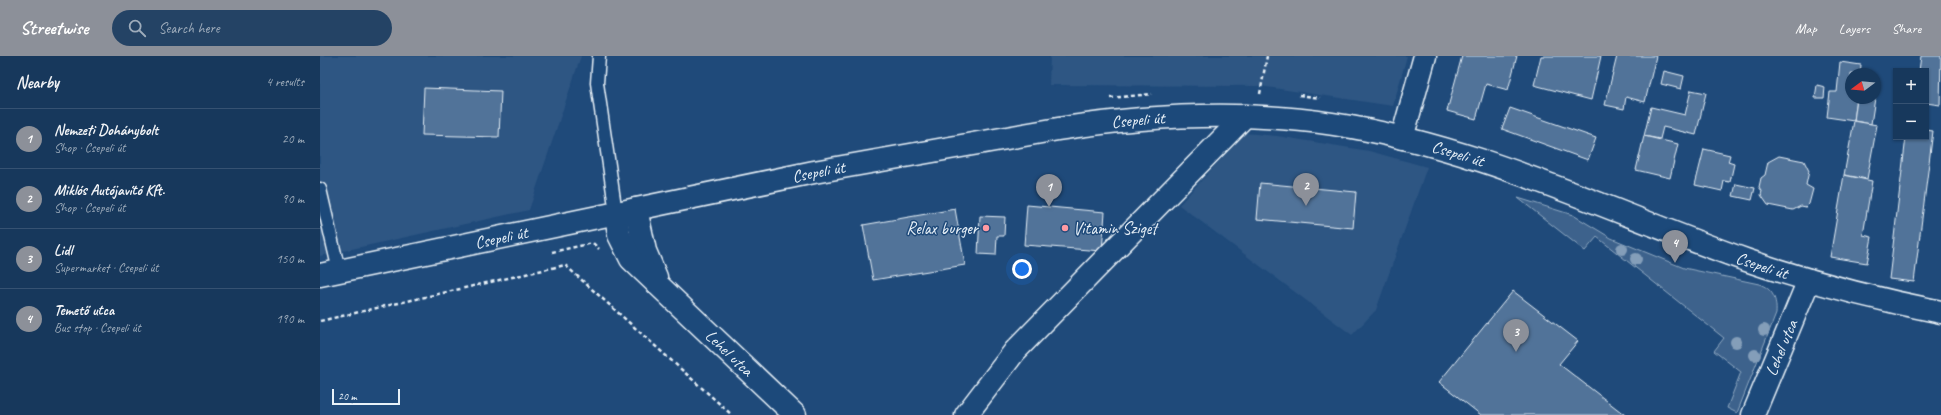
<!DOCTYPE html>
<meta charset="utf-8">
<style>
:root{--surface:#17385c;--page:#244365;--text:#f1f3f6;--muted:#9eacbb;--line:#365272;--accent:#8c9099}
body{margin:0;font-family:Caveat,sans-serif;background:var(--page);color:var(--text)}
.controls{position:absolute;right:12px;top:12px;display:grid;overflow:hidden;border-radius:0px;box-shadow:0 1px 3px #0004}
.controls button{width:36px;height:36px;display:grid;place-items:center;padding:0;border:0;border-bottom:1px solid var(--line);background:var(--surface);color:var(--text);font:20px sans-serif}
.compass{position:absolute;left:1525px;top:12px;width:36px;height:36px;border-radius:50%;background:var(--surface);box-shadow:0 1px 3px #0004;rotate:254deg}
.scale{position:absolute;left:12px;bottom:10px;width:68px;box-sizing:border-box;padding-left:4px;border:2px solid #e8f1f8;border-top:0;font-size:11px;line-height:14px;white-space:nowrap;color:#e8f1f8;-webkit-text-stroke:3px #1f4a7a;paint-order:stroke}
.you{position:absolute;left:702px;top:213px;width:14px;height:14px;margin:-10px;border:3px solid #fff;border-radius:50%;background:#1a73e8;box-shadow:0 0 0 6px #1a73e833}
.badge{display:grid;place-items:center;width:26px;height:26px;border-radius:50%;background:var(--accent);color:#fff;font-size:13px;font-weight:700}
.pin{position:absolute;translate:-50% -33px;filter:drop-shadow(0 1px 2px #0008)}
.pin::after{content:'';position:absolute;top:21px;width:14px;height:12px;background:inherit;clip-path:polygon(0 0,100% 0,50% 100%)}
.list{margin:0;padding:0;list-style:none}
h2{display:flex;justify-content:space-between;align-items:center;height:52px;margin:0;padding:0 16px;font-size:17px}
h2 small{font-size:13px;font-weight:400;color:var(--muted)}
.list li{display:grid;grid-template-columns:26px 1fr auto;gap:12px;align-items:center;box-sizing:border-box;height:60px;padding:0 16px;border-top:1px solid var(--line)}
.list b{display:block;font-size:15px;white-space:nowrap}
.list p{margin:0;font-size:13px;white-space:nowrap;color:var(--muted)}
.list em{font-size:13px;font-style:normal;color:var(--muted)}
.icon{flex:none;width:22px;height:22px;fill:none;stroke:currentColor;stroke-width:2;stroke-linecap:round;stroke-linejoin:round}
.map{position:relative;flex:none;width:1621px;height:359px;overflow:hidden}
header{display:flex;align-items:center;gap:24px;box-sizing:border-box;height:56px;padding:0 20px;background:var(--accent);color:#fff}
header strong{font-size:19px}
nav{display:flex;gap:22px;margin-inline-start:auto;font-size:14px}
.search{width:280px;height:36px;background:var(--page);display:flex;align-items:center;gap:10px;box-sizing:border-box;padding:0 14px;border-radius:22px;color:var(--muted);font-size:15px}
main{display:flex}
aside{flex:1;background:var(--surface)}
.map>svg:first-child{display:block}
.built{fill:#2e5683}
.green{fill:#3c628c;stroke:#92aac2}
.building{fill:#517399;stroke:#e8f1f8}
.lines{fill:none;stroke-linecap:round;stroke-linejoin:round}
.lane-casing{stroke:#e8f1f8;stroke-width:15}
.street-casing{stroke:#e8f1f8;stroke-width:25}
.secondary-casing{stroke:#e8f1f8;stroke-width:25}
.path{stroke:#e8f1f8;stroke-width:2.5;stroke-dasharray:4 3;stroke-linecap:butt}
.lane{stroke:#1f4a7a;stroke-width:12}
.street{stroke:#1f4a7a;stroke-width:22}
.secondary{stroke:#1f4a7a;stroke-width:22}
.tree{fill:#849eb9}
.poi-dot{fill:#ff9aa2;stroke:#1f4a7a;stroke-width:1.5}
.labels{text-anchor:middle;dominant-baseline:central;stroke-width:3;stroke-linejoin:round;paint-order:stroke}
.street-label{font-size:17px;fill:#e8f1f8;stroke:#1f4a7a}
.poi-label{font-size:17px;fill:#e8f1f8;stroke:#1f4a7a;text-anchor:end}
</style>
<header>
<strong>Streetwise</strong>
<div class="search"><svg class="icon" aria-label="search" viewBox="0 0 24 24"><circle cx="10" cy="10" r="6"/><path d="M15 15l6 6"/></svg>Search here</div>
<nav><a>Map</a><a>Layers</a><a>Share</a></nav>
</header>
<main>
<aside>
<h2>Nearby<small>4 results</small></h2>
<ul class="list">
<li><span class="badge">1</span><div><b>Nemzeti Dohánybolt</b><p>Shop · Csepeli út</p></div><em>20 m</em></li>
<li><span class="badge">2</span><div><b>Miklós Autójavító Kft.</b><p>Shop · Csepeli út</p></div><em>90 m</em></li>
<li><span class="badge">3</span><div><b>Lidl</b><p>Supermarket · Csepeli út</p></div><em>150 m</em></li>
<li><span class="badge">4</span><div><b>Temető utca</b><p>Bus stop · Csepeli út</p></div><em>190 m</em></li>
</ul>
</aside>
<div class="map">
<svg width="1621" height="359" viewBox="0 0 1621 359">
<rect width="100%" height="100%" fill="#1f4a7a"/>
<filter id="ink" filterUnits="userSpaceOnUse"><feTurbulence type="fractalNoise" baseFrequency=".025" numOctaves="2"/><feDisplacementMap in="SourceGraphic" scale="8" xChannelSelector="R" yChannelSelector="G"/><feConvolveMatrix kernelMatrix="1 2 1 2 8 2 1 2 1" color-interpolation-filters="sRGB"/></filter>
<g filter="url(#ink)">
<g class="built">
<polygon points="0,0 261,0 209,154 0,200"/>
<polygon points="730,0 1087,0 1073,50 940,30 729,29"/>
<polygon points="925,77 957,80 1049,95 1107,111 1056,254 1032,279 859,149"/>
</g>
<path class="green" d="M1198,142L1253,159L1291,182L1364,212L1439,228C1453,233 1457,243 1456,258L1417,357L1407,352L1421,316L1394,295L1404,282L1277,181L1265,195Z"/>
<g class="building">
<polygon points="1142,0 1197,0 1188,34 1166,28 1156,63 1127,55"/>
<polygon points="1221,0 1281,0 1271,44 1214,29"/>
<polygon points="1297,0 1336,0 1325,46 1306,41 1304,53 1285,49"/>
<polygon points="1601,0 1621,0 1620,49 1606,47 1606,15 1599,15"/>
<polygon points="1520,6 1541,9 1540,18 1531,18 1531,42 1537,42 1534,65 1507,61 1510,36 1517,36"/>
<polygon points="1344,15 1364,20 1361,33 1341,28"/>
<polygon points="1497,29 1505,31 1504,42 1495,42"/>
<polygon points="104,32 181,35 179,81 102,79"/>
<polygon points="1371,34 1386,37 1376,79 1343,71 1340,83 1324,80 1331,51 1365,59"/>
<polygon points="1537,42 1555,42 1551,68 1534,65"/>
<polygon points="1190,52 1276,82 1268,104 1182,73"/>
<polygon points="1534,65 1557,69 1547,123 1524,119"/>
<polygon points="1606,74 1613,75 1594,226 1569,223 1586,81 1606,81"/>
<polygon points="1324,80 1358,88 1350,122 1316,114"/>
<polygon points="1384,93 1410,99 1408,106 1414,108 1410,126 1404,125 1402,135 1375,129"/>
<polygon points="1459,100 1484,105 1489,115 1486,129 1493,133 1489,148 1486,151 1481,150 1473,154 1448,149 1441,139 1442,135 1439,131 1441,122 1445,119 1448,106"/>
<polygon points="1524,119 1552,125 1543,179 1552,181 1547,207 1510,201"/>
<polygon points="940,127 1036,136 1033,172 937,163"/>
<polygon points="1416,128 1435,132 1432,144 1413,140"/>
<polygon points="707,149 785,156 782,195 704,189"/>
<polygon points="635,153 645,209 553,224 543,169"/>
<polygon points="660,160 685,161 684,180 677,180 676,199 658,198"/>
<polygon points="1193,235 1258,285 1239,308 1305,359 1161,359 1119,326"/>
</g>
<g class="lines">
<defs>
<g id="lane">
<polyline points="279,0 277,27 296,157"/>
<polyline points="0,133 19,215"/>
</g>
<g id="street">
<polyline points="1082,82 1105,0"/>
<polyline points="316,153 325,195 336,221"/>
<path id="s1" d="M296,157L299,179L311,203L475,359"/>
<polyline points="646,359 695,295 925,60"/>
<path id="s2" d="M1433,359L1489,224"/>
</g>
<g id="secondary">
<path id="s3" d="M0,219L494,116L738,73C829,59 922,54 1013,68C1159,90 1288,155 1426,204C1490,226 1555,243 1621,256"/>
</g>
</defs>
<use href="#lane" class="lane-casing"/>
<use href="#street" class="street-casing"/>
<use href="#secondary" class="secondary-casing"/>
<g class="path">
<polyline points="940,38 947,0"/>
<polyline points="979,39 1000,42"/>
<polyline points="790,42 832,38"/>
<polyline points="232,196 273,187 279,193"/>
<polyline points="0,265 245,209 412,359"/>
</g>
<use href="#lane" class="lane"/>
<use href="#street" class="street"/>
<use href="#secondary" class="secondary"/>
</g>
<g class="tree">
<circle cx="1302" cy="193" r="6"/>
<circle cx="1316" cy="203" r="6"/>
<circle cx="1444" cy="274" r="6"/>
<circle cx="1416" cy="286" r="6"/>
<circle cx="1435" cy="299" r="6"/>
</g>
</g>
<g class="poi-dot">
<circle cx="666" cy="172" r="4"/>
<circle cx="745" cy="172" r="4"/>
</g>
<g class="labels">
<g class="street-label">
<text stroke="none"><textPath href="#s3" startOffset="833">Csepeli út</textPath></text>
<text stroke="none"><textPath href="#s3" startOffset="1157">Csepeli út</textPath></text>
<text stroke="none"><textPath href="#s3" startOffset="509">Csepeli út</textPath></text>
<text stroke="none"><textPath href="#s3" startOffset="185">Csepeli út</textPath></text>
<text stroke="none"><textPath href="#s3" startOffset="1481">Csepeli út</textPath></text>
<text stroke="none"><textPath href="#s2" startOffset="73">Lehel utca</textPath></text>
<text stroke="none"><textPath href="#s1" startOffset="185">Lehel utca</textPath></text>
</g>
<g class="poi-label">
<text x="658" y="172">Relax burger</text>
<text x="753" y="172" text-anchor="start">Vitamin Sziget</text>
</g>
</g>
</svg>
<div class="controls">
<button>+</button>
<button>−</button>
</div>
<svg class="compass" viewBox="-18 -18 36 36"><path d="M0-13l5 13h-10z" fill="#e53935"/><path d="M0 13l5-13h-10z" fill="#9eacbb"/></svg>
<div class="scale">20 m</div>
<div class="you"></div>
<div class="pin badge" style="left:729px;top:151px">1</div>
<div class="pin badge" style="left:986px;top:150px">2</div>
<div class="pin badge" style="left:1196px;top:296px">3</div>
<div class="pin badge" style="left:1355px;top:207px">4</div>
</div>
</main>
